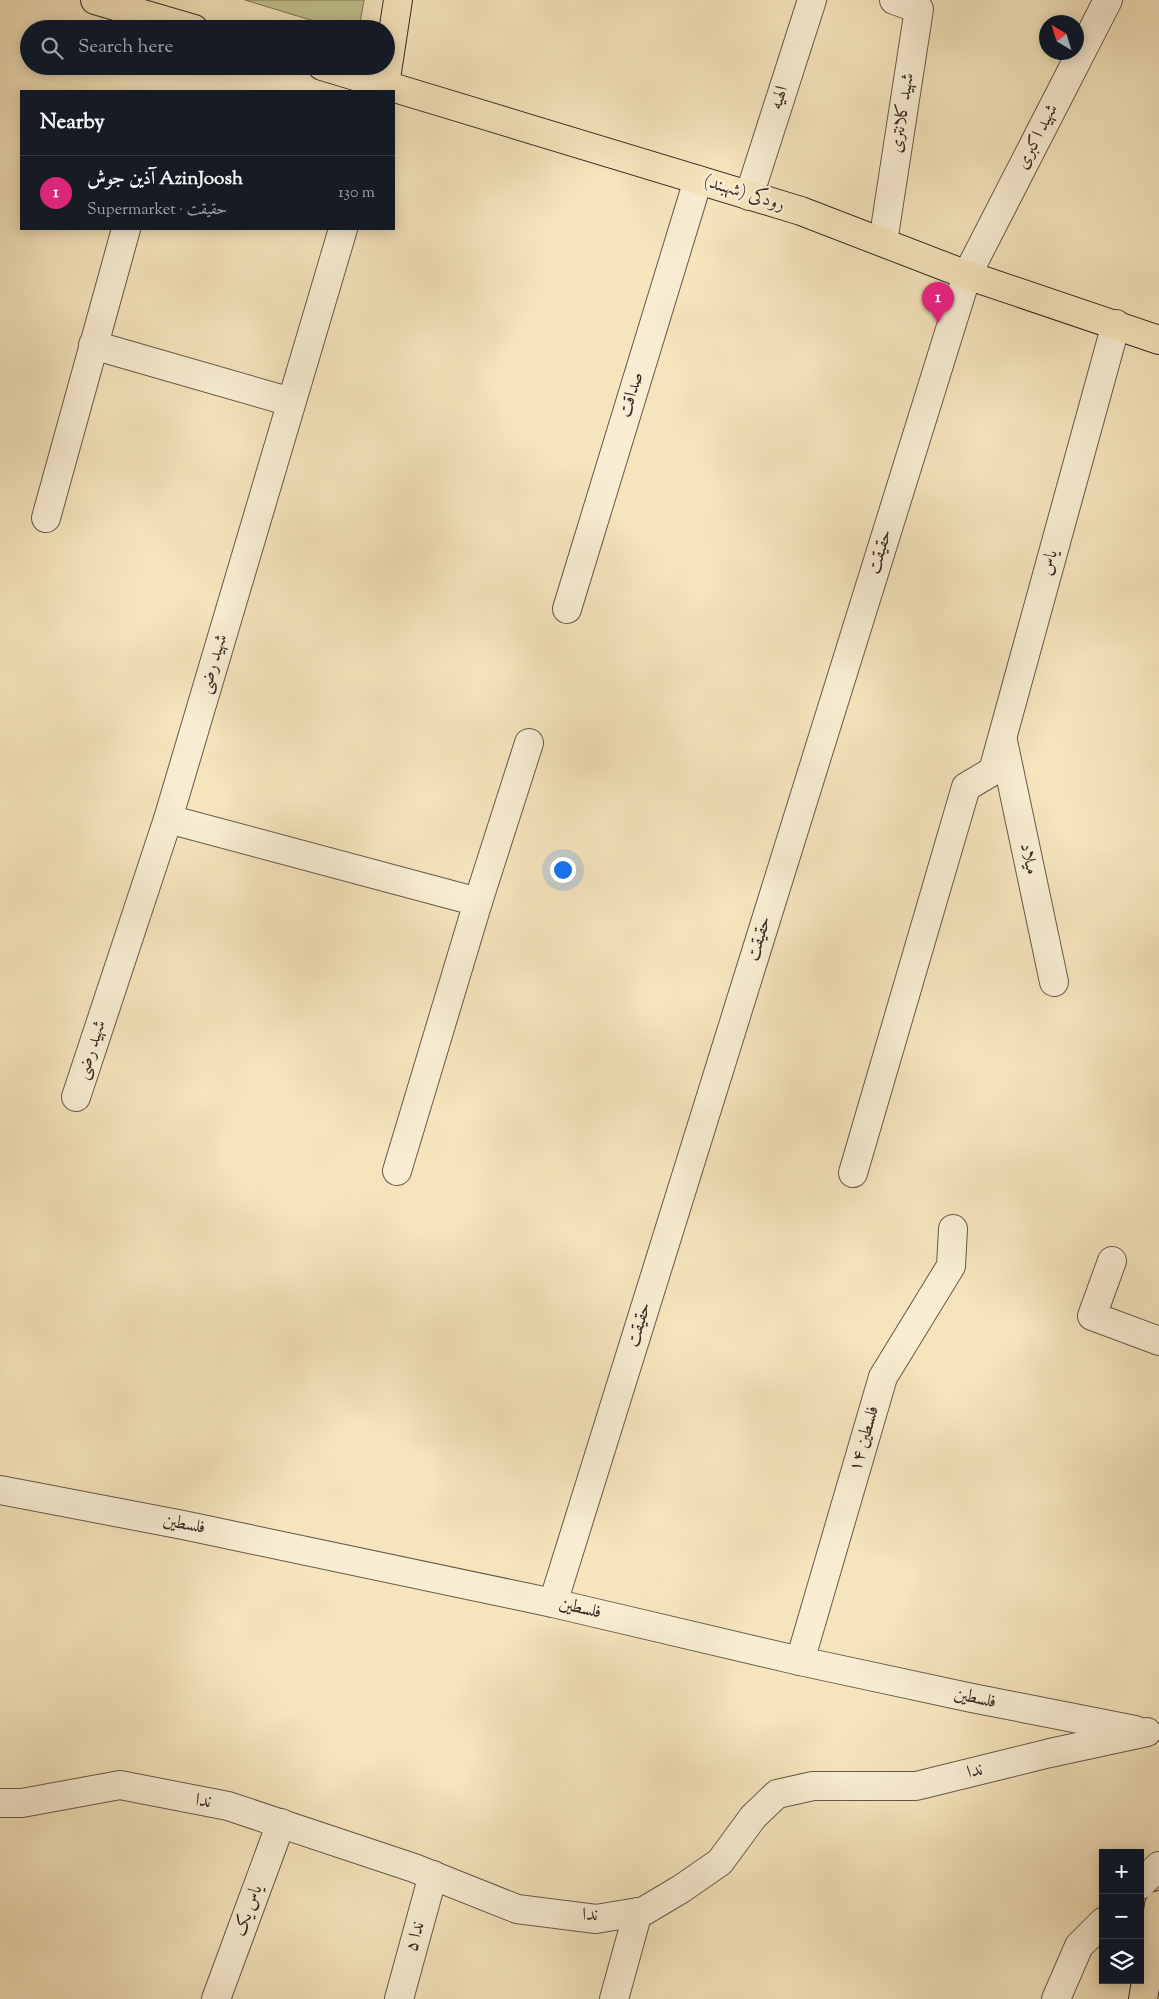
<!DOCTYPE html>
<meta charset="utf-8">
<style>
:root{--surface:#171b24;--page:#20242c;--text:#f1f3f6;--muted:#9ea1a6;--line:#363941;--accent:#db2777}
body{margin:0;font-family:"Sorts Mill Goudy",Amiri,serif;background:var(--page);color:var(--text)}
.controls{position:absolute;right:15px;bottom:15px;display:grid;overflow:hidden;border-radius:0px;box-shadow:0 2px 12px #0003}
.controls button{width:45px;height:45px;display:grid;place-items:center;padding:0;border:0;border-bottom:1px solid var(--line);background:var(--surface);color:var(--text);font:25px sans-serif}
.compass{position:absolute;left:1039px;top:15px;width:45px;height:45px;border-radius:50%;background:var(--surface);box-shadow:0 2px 12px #0003;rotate:322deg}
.you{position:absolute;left:562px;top:869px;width:18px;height:18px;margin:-12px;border:4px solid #fff;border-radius:50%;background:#1a73e8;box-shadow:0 0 0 8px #1a73e833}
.badge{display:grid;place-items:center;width:32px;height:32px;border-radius:50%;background:var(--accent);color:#fff;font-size:16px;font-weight:700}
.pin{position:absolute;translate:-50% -41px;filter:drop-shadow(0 1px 2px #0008)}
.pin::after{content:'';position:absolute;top:26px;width:18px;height:15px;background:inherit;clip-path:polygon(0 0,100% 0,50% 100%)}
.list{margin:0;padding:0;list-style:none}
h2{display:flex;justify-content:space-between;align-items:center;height:65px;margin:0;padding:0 20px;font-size:21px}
h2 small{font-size:16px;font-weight:400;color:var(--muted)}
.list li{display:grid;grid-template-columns:32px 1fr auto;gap:15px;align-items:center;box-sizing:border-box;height:75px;padding:0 20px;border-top:1px solid var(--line)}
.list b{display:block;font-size:19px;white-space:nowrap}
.list p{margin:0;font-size:16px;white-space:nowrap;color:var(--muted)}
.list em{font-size:16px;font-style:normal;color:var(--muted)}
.icon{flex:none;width:28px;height:28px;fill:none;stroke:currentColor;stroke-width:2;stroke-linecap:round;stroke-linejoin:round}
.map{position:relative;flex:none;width:1159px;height:1999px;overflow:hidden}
.search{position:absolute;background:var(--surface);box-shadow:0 2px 12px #0003;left:20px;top:20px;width:375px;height:55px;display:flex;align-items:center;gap:12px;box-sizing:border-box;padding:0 18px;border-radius:28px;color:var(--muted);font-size:19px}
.panel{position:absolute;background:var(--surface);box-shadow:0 2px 12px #0003;left:20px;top:90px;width:375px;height:140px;border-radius:0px}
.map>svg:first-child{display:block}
.green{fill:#c1c28d;stroke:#7c7658}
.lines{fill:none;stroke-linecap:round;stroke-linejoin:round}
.minor-casing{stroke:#66584a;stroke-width:30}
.major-casing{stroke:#362924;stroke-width:30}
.minor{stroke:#f8edd3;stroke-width:28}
.major{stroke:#f5e4bc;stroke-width:28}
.labels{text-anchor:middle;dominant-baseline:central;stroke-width:5;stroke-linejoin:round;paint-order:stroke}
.street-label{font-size:18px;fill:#362924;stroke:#f8edd3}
</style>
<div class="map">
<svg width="1159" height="1999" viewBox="0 0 1159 1999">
<rect width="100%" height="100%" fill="#f5e4bc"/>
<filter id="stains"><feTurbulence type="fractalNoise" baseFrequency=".004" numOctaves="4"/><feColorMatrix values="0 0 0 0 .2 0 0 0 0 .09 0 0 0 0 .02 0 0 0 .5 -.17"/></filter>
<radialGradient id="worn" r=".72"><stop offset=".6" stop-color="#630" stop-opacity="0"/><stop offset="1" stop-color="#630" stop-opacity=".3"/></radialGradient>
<polygon class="green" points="245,0 364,0 359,29 340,29"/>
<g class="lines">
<defs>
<g id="minor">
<polyline points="749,196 812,0"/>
<polyline points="883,242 919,9 894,0"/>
<polyline points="93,345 291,402"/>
<polyline points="46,518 126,229"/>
<polyline points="567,609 698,180"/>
<polyline points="1003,741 1054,982"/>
<polyline points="168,819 478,902 397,1171"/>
<polyline points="478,902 529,743"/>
<polyline points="76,1097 168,819 343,229"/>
<polyline points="853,1173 966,787 993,771 1116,324"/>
<polyline points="1112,1261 1092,1316 1159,1341"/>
<polyline points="0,1490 183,1525 553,1603 800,1661 972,1698 1135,1730"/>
<polyline points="553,1603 967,275 1108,0"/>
<polyline points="800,1661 883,1377 951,1266 953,1229"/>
<polyline points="0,1803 22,1803 120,1785 228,1806 414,1868 517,1909 596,1919 644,1911 681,1889 720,1862 753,1817 777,1794 813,1786 916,1786 1050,1753 1147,1732"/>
<polyline points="1140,1885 1159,1866"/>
<polyline points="216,1999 281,1823"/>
<polyline points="399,1999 433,1875"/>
<polyline points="614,1999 638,1912"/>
<polyline points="1056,1999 1079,1946 1103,1922"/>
</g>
<g id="major">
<polyline points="95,0 194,29"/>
<polyline points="322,66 801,211 967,275 1159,340"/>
<polyline points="385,85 398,0"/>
<polyline points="1143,1999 1159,1905"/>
</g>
</defs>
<use href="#minor" class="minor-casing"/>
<use href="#major" class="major-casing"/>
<use href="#minor" class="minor"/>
<use href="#major" class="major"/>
</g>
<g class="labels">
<g class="street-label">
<text transform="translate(780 98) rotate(-72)">الهیه</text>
<text transform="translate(903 113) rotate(-81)">شهید کلانتری</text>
<text transform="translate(1038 137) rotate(-63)">شهید اکبری</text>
<text transform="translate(744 194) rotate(17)">رودکی (شهبند)</text>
<text transform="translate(632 395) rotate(-73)">صداقت</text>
<text transform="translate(881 552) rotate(-73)">حقیقت</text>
<text transform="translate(1050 563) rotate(-75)">یاس</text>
<text transform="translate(214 664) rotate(-73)">شهید رضی</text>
<text transform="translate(1028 859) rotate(78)">میلاد</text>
<text transform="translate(760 939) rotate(-73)">حقیقت</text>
<text transform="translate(92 1050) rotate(-72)">شهید رضی</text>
<text transform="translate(640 1325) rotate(-73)">حقیقت</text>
<text transform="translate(865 1439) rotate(-74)">فلسطین ۱۴</text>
<text transform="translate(184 1525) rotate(11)">فلسطین</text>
<text transform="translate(580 1609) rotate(13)">فلسطین</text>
<text transform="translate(975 1699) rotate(12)">فلسطین</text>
<text transform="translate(975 1772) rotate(-14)">ندا</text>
<text transform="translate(203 1802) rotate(11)">ندا</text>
<text transform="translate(249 1911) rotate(-70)">یاس یک</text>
<text transform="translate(590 1916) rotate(2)">ندا</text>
<text transform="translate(416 1937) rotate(-75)">ندا ۵</text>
</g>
</g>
<rect width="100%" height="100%" filter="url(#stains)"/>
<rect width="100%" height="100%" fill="url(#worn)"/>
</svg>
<div class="controls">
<button>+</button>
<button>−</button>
<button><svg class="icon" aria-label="layers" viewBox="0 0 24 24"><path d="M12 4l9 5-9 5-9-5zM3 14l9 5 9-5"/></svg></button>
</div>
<svg class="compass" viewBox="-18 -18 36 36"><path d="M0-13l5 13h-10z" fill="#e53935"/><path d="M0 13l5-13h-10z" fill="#9ea1a6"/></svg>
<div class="you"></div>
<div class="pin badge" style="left:938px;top:323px">1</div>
<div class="search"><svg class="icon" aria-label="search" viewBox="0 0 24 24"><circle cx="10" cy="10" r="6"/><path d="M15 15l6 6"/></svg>Search here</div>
<section class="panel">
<h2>Nearby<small></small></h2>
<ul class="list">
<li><span class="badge">1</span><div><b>آذین جوش AzinJoosh</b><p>Supermarket · حقیقت</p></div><em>130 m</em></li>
</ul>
</section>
</div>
